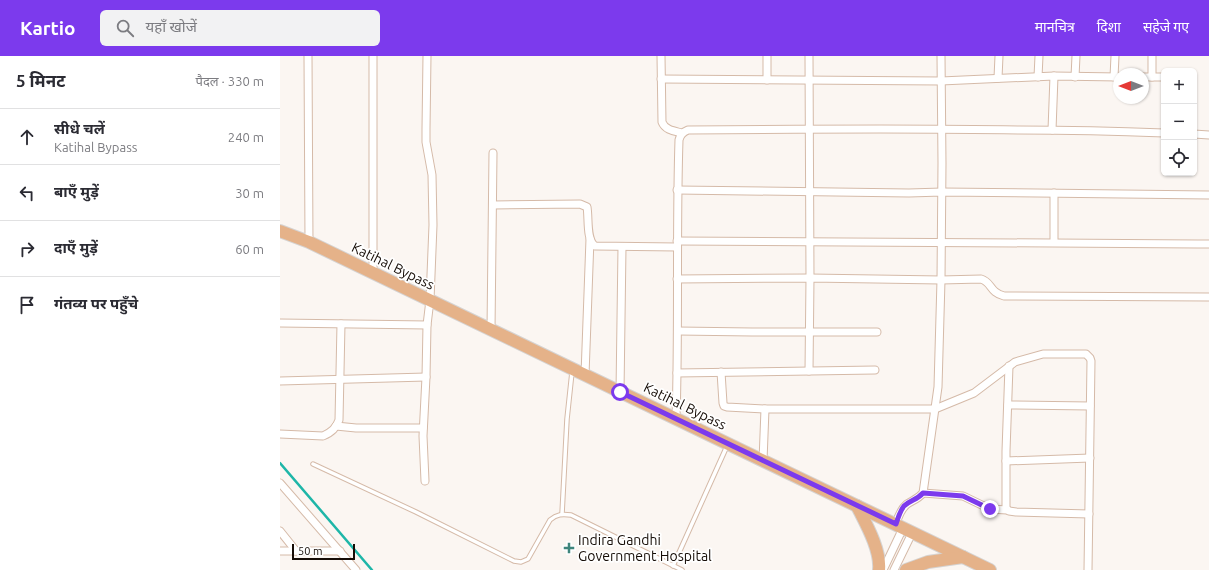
<!DOCTYPE html>
<html lang="hi">
<meta charset="utf-8">
<style>
:root{--surface:#fff;--page:#f2f2f3;--text:#2b2b33;--muted:#7c7c81;--line:#e1e1e2;--accent:#7c3aed}
body{margin:0;font-family:Ubuntu,"Noto Sans Devanagari",sans-serif;background:var(--page);color:var(--text)}
.controls{position:absolute;right:12px;top:12px;display:grid;overflow:hidden;border-radius:6px;box-shadow:0 1px 3px #0004}
.controls button{width:36px;height:36px;display:grid;place-items:center;padding:0;border:0;border-bottom:1px solid var(--line);background:var(--surface);color:var(--text);font:20px sans-serif}
.compass{position:absolute;left:833px;top:12px;width:36px;height:36px;border-radius:50%;background:var(--surface);box-shadow:0 1px 3px #0004;rotate:270deg}
.scale{position:absolute;left:12px;bottom:10px;width:63px;box-sizing:border-box;padding-left:4px;border:2px solid #160d07;border-top:0;font-size:11px;line-height:14px;white-space:nowrap;color:#160d07;-webkit-text-stroke:3px #fff;paint-order:stroke}
.stop{position:absolute;width:12px;height:12px;margin:-9px;border:3px solid #7c3aed;border-radius:50%;background:#fff}
.stop.end{background:#7c3aed;border-color:#fff;box-shadow:0 1px 4px #0008}
.list{margin:0;padding:0;list-style:none}
h2{display:flex;justify-content:space-between;align-items:center;height:52px;margin:0;padding:0 16px;font-size:17px}
h2 small{font-size:13px;font-weight:400;color:var(--muted)}
.list li{display:grid;grid-template-columns:26px 1fr auto;gap:12px;align-items:center;box-sizing:border-box;height:56px;padding:0 16px;border-top:1px solid var(--line)}
.list b{display:block;font-size:15px;white-space:nowrap}
.list p{margin:0;font-size:13px;white-space:nowrap;color:var(--muted)}
.list em{font-size:13px;font-style:normal;color:var(--muted)}
.icon{flex:none;width:22px;height:22px;fill:none;stroke:currentColor;stroke-width:2;stroke-linecap:round;stroke-linejoin:round}
.map{position:relative;flex:none;width:929px;height:514px;overflow:hidden}
header{display:flex;align-items:center;gap:24px;box-sizing:border-box;height:56px;padding:0 20px;background:var(--accent);color:#fff}
header strong{font-size:19px}
nav{display:flex;gap:22px;margin-inline-start:auto;font-size:14px}
.search{width:280px;height:36px;background:var(--page);display:flex;align-items:center;gap:10px;box-sizing:border-box;padding:0 14px;border-radius:6px;color:var(--muted);font-size:15px}
main{display:flex}
aside{flex:1;background:var(--surface)}
.map>svg:first-child{display:block}
.lines{fill:none;stroke-linecap:round;stroke-linejoin:round}
.stream{stroke:#1eb6a8;stroke-width:2.5}
.service-casing{stroke:#d5baa8;stroke-width:5.5}
.minor-casing{stroke:#d5baa8;stroke-width:9}
.primary-casing{stroke:#d5d3d2;stroke-width:14}
.service{stroke:#fff;stroke-width:3.5}
.minor{stroke:#fff;stroke-width:7}
.primary{stroke:#e5b289;stroke-width:12}
.route{stroke:#7c3aed;stroke-width:5}
.poi-dot{fill:#3f857c;stroke:#fff;stroke-width:1.5}
.labels{text-anchor:middle;dominant-baseline:central;stroke-width:3.5;stroke-linejoin:round;paint-order:stroke}
.street-label{font-size:14px;fill:#160d07;stroke:#fff}
.poi-label{font-size:14px;fill:#160d07;stroke:#fff;text-anchor:start}
</style>
<header>
<strong>Kartio</strong>
<div class="search"><svg class="icon" aria-label="search" viewBox="0 0 24 24"><circle cx="10" cy="10" r="6"/><path d="M15 15l6 6"/></svg>यहाँ खोजें</div>
<nav><a>मानचित्र</a><a>दिशा</a><a>सहेजे गए</a></nav>
</header>
<main>
<aside>
<h2>5 मिनट<small>पैदल · 330 m</small></h2>
<ul class="list">
<li><svg class="icon" aria-label="ahead" viewBox="0 0 24 24"><path d="M12 20V5M6 11l6-6 6 6"/></svg><div><b>सीधे चलें</b><p>Katihal Bypass</p></div><em>240 m</em></li>
<li><svg class="icon" aria-label="left" viewBox="0 0 24 24"><path d="M17 20v-9H6M10 6l-5 5 5 5"/></svg><div><b>बाएँ मुड़ें</b></div><em>30 m</em></li>
<li><svg class="icon" aria-label="right" viewBox="0 0 24 24"><path d="M7 20v-9h11M14 6l5 5-5 5"/></svg><div><b>दाएँ मुड़ें</b></div><em>60 m</em></li>
<li><svg class="icon" aria-label="arrive" viewBox="0 0 24 24"><path d="M6 21V4h12l-3 4 3 4H6"/></svg><div><b>गंतव्य पर पहुँचे</b></div></li>
</ul>
</aside>
<div class="map">
<svg width="929" height="514" viewBox="0 0 929 514">
<rect width="100%" height="100%" fill="#fbf6f2"/>
<g class="lines">
<polyline class="stream" points="0,407 92,514"/>
<defs>
<g id="service">
<path d="M33,408L136,456L234,505L241,506L248,503L270,464C277,458 282,458 291,459L402,514"/>
<polyline points="282,458 287,363 292,316"/>
<polyline points="393,510 447,390"/>
</g>
<g id="minor">
<polyline points="28,0 29,186"/>
<polyline points="93,0 93,217"/>
<path d="M381,0L382,66C385,74 394,75 402,77"/>
<polyline points="487,0 487,24"/>
<polyline points="758,21 759,0"/>
<polyline points="795,21 796,0"/>
<polyline points="834,21 835,0"/>
<polyline points="863,21 884,21"/>
<polyline points="872,21 872,0"/>
<polyline points="718,22 719,0"/>
<polyline points="381,23 661,25 774,20 839,21"/>
<polyline points="772,74 774,20"/>
<polyline points="914,78 929,79"/>
<polyline points="397,134 629,137 662,136 929,139"/>
<polyline points="774,137 774,186"/>
<path d="M213,149L300,148L307,151C309,162 306,184 315,190L397,191"/>
<path d="M397,185C575,186 752,186 929,188"/>
<path d="M397,223L530,222L661,224L701,223C712,226 709,236 724,240L929,241"/>
<polyline points="0,267 147,269"/>
<polyline points="211,274 213,97"/>
<polyline points="398,275 472,276 597,276"/>
<polyline points="729,310 726,395 726,452 729,455 736,456 809,458"/>
<polyline points="529,315 530,222 529,0"/>
<polyline points="441,316 443,347 444,350 447,351 485,353 655,353 694,337 735,306 763,298 806,298 810,302 811,305 808,514"/>
<polyline points="397,317 595,314"/>
<polyline points="305,319 310,183"/>
<polyline points="0,325 146,321"/>
<polyline points="340,336 342,191"/>
<polyline points="728,349 810,350"/>
<path d="M396,362C399,270 396,177 399,84C400,79 403,76 408,74C518,73 628,72 739,74C787,74 835,75 884,77"/>
<polyline points="56,370 76,372 143,372"/>
<path d="M0,378L43,380C52,376 56,372 59,364L61,268"/>
<polyline points="483,405 485,353"/>
<polyline points="726,405 810,402"/>
<polyline points="145,425 143,380 146,321 147,269 150,244 153,169 152,119 146,86 146,73 147,0"/>
<polyline points="0,427 76,514"/>
<polyline points="643,437 683,440 710,453 727,454"/>
<path d="M616,468C618,461 621,453 627,448C633,444 638,443 643,437L658,331L661,224L662,107L661,0"/>
<polyline points="0,475 16,495"/>
<polyline points="0,495 60,495"/>
<polyline points="603,514 623,472"/>
<polyline points="614,514 632,477"/>
</g>
<g id="primary">
<polyline points="0,175 29,186 710,514"/>
<path d="M577,450C586,468 601,494 599,514"/>
<polyline points="626,514 648,506 683,501"/>
</g>
</defs>
<use href="#service" class="service-casing"/>
<use href="#minor" class="minor-casing"/>
<use href="#primary" class="primary-casing"/>
<use href="#service" class="service"/>
<use href="#minor" class="minor"/>
<use href="#primary" class="primary"/>
</g>
<g class="lines">
<path class="route" d="M340,336L616,468C618,462 620,455 624,450C630,444 637,444 643,437L683,440L710,453"/>
</g>
<path class="poi-dot" d="M287 486h4v4h4v4h-4v4h-4v-4h-4v-4h4z"/>
<g class="labels">
<g class="street-label">
<text transform="translate(113 210) rotate(26)">Katihal Bypass</text>
<text transform="translate(405 350) rotate(26)">Katihal Bypass</text>
</g>
<g class="poi-label">
<text x="298" y="484">Indira Gandhi<tspan x="298" dy="16">Government Hospital</tspan></text>
</g>
</g>
</svg>
<div class="controls">
<button>+</button>
<button>−</button>
<button><svg class="icon" aria-label="locate" viewBox="0 0 24 24"><circle cx="12" cy="12" r="6"/><path d="M12 2v4M12 18v4M2 12h4M18 12h4"/></svg></button>
</div>
<svg class="compass" viewBox="-18 -18 36 36"><path d="M0-13l5 13h-10z" fill="#e53935"/><path d="M0 13l5-13h-10z" fill="#7c7c81"/></svg>
<div class="scale">50 m</div>
<div class="stop" style="left:340px;top:336px"></div>
<div class="stop end" style="left:710px;top:453px"></div>
</div>
</main>
